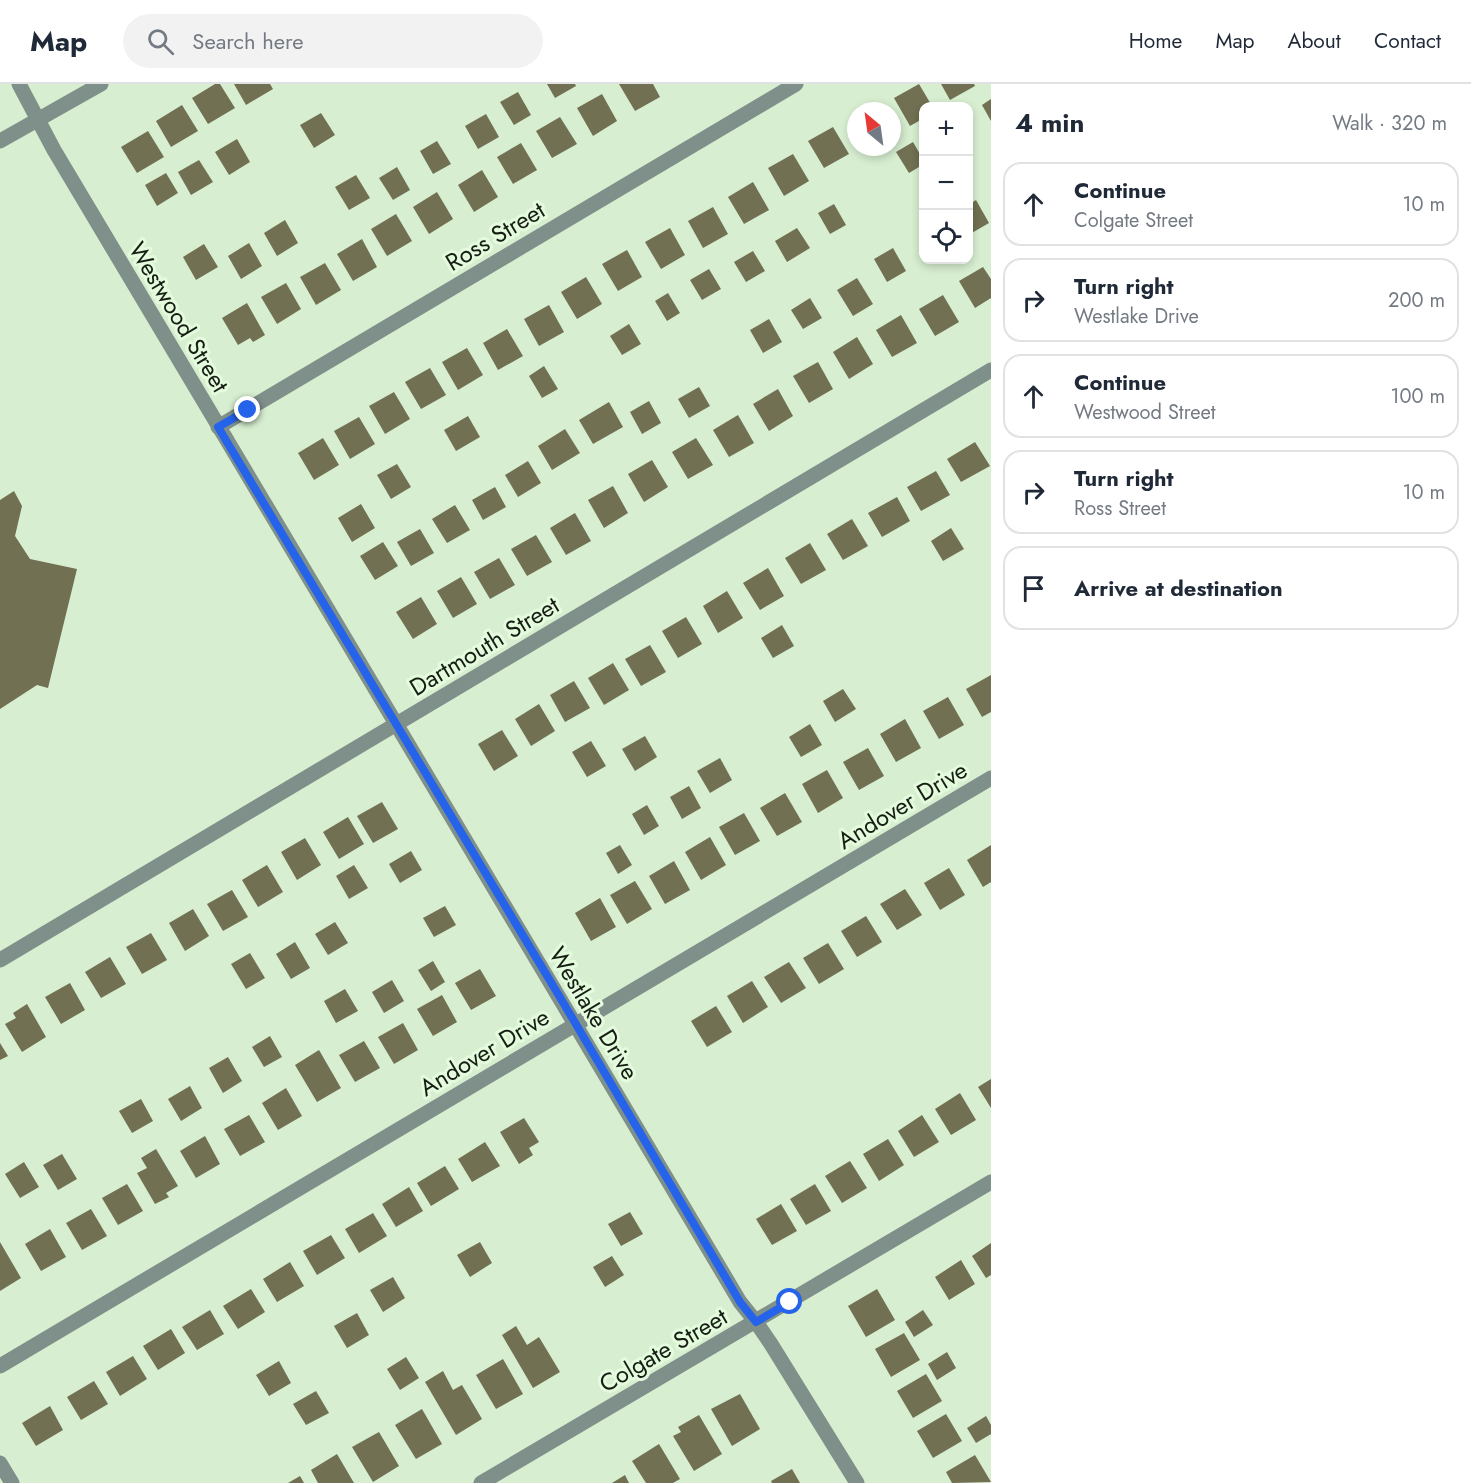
<!DOCTYPE html>
<meta charset="utf-8">
<style>
:root{--surface:#fff;--page:#f2f2f3;--text:#1f2937;--muted:#747a83;--line:#e0e1e3}
body{margin:0;font-family:Jost,sans-serif;background:var(--page);color:var(--text)}
.controls{position:absolute;right:18px;top:18px;display:grid;overflow:hidden;border-radius:12px;box-shadow:0 3px 9px #0003}
.controls button{width:54px;height:54px;display:grid;place-items:center;padding:0;border:0;border-bottom:2px solid var(--line);background:var(--surface);color:var(--text);font:30px sans-serif}
.compass{position:absolute;left:847px;top:18px;width:54px;height:54px;border-radius:50%;background:var(--surface);box-shadow:0 3px 9px #0003;rotate:331deg}
.stop{position:absolute;width:18px;height:18px;margin:-14px;border:4px solid #2563eb;border-radius:50%;background:#fff}
.stop.end{background:#2563eb;border-color:#fff;box-shadow:0 2px 6px #0008}
.list{margin:0;padding:0;list-style:none}
h2{display:flex;justify-content:space-between;align-items:center;height:78px;margin:0;padding:0 24px;font-size:26px}
h2 small{font-size:20px;font-weight:400;color:var(--muted)}
.list li{display:grid;grid-template-columns:39px 1fr auto;gap:18px;align-items:center;box-sizing:border-box;height:84px;margin:0 12px 12px;padding:0 12px;border:2px solid var(--line);border-radius:18px}
.list b{display:block;font-size:22px;white-space:nowrap}
.list p{margin:0;font-size:20px;white-space:nowrap;color:var(--muted)}
.list em{font-size:20px;font-style:normal;color:var(--muted)}
.icon{flex:none;width:33px;height:33px;fill:none;stroke:currentColor;stroke-width:2;stroke-linecap:round;stroke-linejoin:round}
.map{position:relative;flex:none;width:991px;height:1399px;overflow:hidden}
header{display:flex;align-items:center;gap:36px;box-sizing:border-box;height:84px;padding:0 30px;background:var(--surface);border-bottom:2px solid var(--line)}
header strong{font-size:28px}
nav{display:flex;gap:33px;margin-inline-start:auto;font-size:21px}
.search{width:420px;height:54px;background:var(--page);display:flex;align-items:center;gap:15px;box-sizing:border-box;padding:0 21px;border-radius:33px;color:var(--muted);font-size:22px}
main{display:flex}
aside{flex:1;background:var(--surface)}
.map>svg:first-child{display:block}
.building{fill:#717052}
.lines{fill:none;stroke-linecap:round;stroke-linejoin:round}
.minor{stroke:#7f8f89;stroke-width:15}
.route{stroke:#2563eb;stroke-width:8}
.labels{text-anchor:middle;dominant-baseline:central;stroke-width:6;stroke-linejoin:round;paint-order:stroke}
.street-label{font-size:24px;fill:#161e14;stroke:#e4fbdd}
</style>
<header>
<strong>Map</strong>
<div class="search"><svg class="icon" aria-label="search" viewBox="0 0 24 24"><circle cx="10" cy="10" r="6"/><path d="M15 15l6 6"/></svg>Search here</div>
<nav><a>Home</a><a>Map</a><a>About</a><a>Contact</a></nav>
</header>
<main>
<div class="map">
<svg width="991" height="1399" viewBox="0 0 991 1399">
<rect width="100%" height="100%" fill="#d7eed0"/>
<g class="building">
<polygon points="215,0 220,0 235,24 208,40 192,14"/>
<polygon points="234,0 270,0 273,5 246,21"/>
<polygon points="547,0 575,0 576,2 555,14"/>
<polygon points="619,0 653,0 660,13 635,27"/>
<polygon points="919,0 932,22 924,22 924,34 910,42 894,14"/>
<polygon points="941,0 974,0 975,2 950,16"/>
<polygon points="518,8 531,31 514,41 500,18"/>
<polygon points="602,10 617,37 593,52 577,24"/>
<polygon points="991,15 991,37 982,21"/>
<polygon points="182,21 198,47 171,63 156,37"/>
<polygon points="321,29 335,51 314,64 300,41"/>
<polygon points="486,30 499,53 478,65 465,42"/>
<polygon points="560,33 577,60 552,74 536,47"/>
<polygon points="833,43 849,70 824,84 808,57"/>
<polygon points="148,47 164,73 137,89 121,63"/>
<polygon points="237,55 250,78 229,91 215,68"/>
<polygon points="437,57 451,80 433,90 420,67"/>
<polygon points="913,58 924,77 924,80 909,89 896,68"/>
<polygon points="521,59 537,86 513,100 497,73"/>
<polygon points="793,70 809,97 784,112 768,84"/>
<polygon points="199,76 213,98 191,111 178,88"/>
<polygon points="397,83 410,106 393,116 379,94"/>
<polygon points="482,86 498,113 474,128 458,101"/>
<polygon points="166,89 178,109 157,122 145,101"/>
<polygon points="356,91 370,114 349,126 335,103"/>
<polygon points="753,98 769,126 744,140 728,113"/>
<polygon points="437,108 453,135 429,150 413,123"/>
<polygon points="976,116 989,139 970,150 968,147 968,121"/>
<polygon points="834,120 846,141 830,150 818,129"/>
<polygon points="713,123 728,150 703,164 688,137"/>
<polygon points="396,130 412,157 387,172 371,145"/>
<polygon points="285,136 298,159 277,172 264,149"/>
<polygon points="670,144 685,171 661,185 645,158"/>
<polygon points="797,144 810,164 787,178 775,157"/>
<polygon points="362,155 377,183 353,197 337,170"/>
<polygon points="249,159 262,182 241,195 228,172"/>
<polygon points="204,160 218,183 196,196 183,173"/>
<polygon points="893,164 906,187 887,198 874,175"/>
<polygon points="627,166 642,193 618,207 602,180"/>
<polygon points="753,167 765,187 746,198 734,178"/>
<polygon points="325,179 341,206 316,221 300,193"/>
<polygon points="983,183 991,195 991,214 975,224 959,197"/>
<polygon points="709,185 721,205 702,216 690,196"/>
<polygon points="586,193 602,220 577,235 561,208"/>
<polygon points="857,194 873,220 853,232 837,206"/>
<polygon points="286,199 301,225 277,240 261,213"/>
<polygon points="668,209 680,229 667,237 655,217"/>
<polygon points="943,211 959,238 935,252 919,225"/>
<polygon points="810,214 822,234 803,245 791,226"/>
<polygon points="247,219 265,251 253,258 250,254 238,261 222,234"/>
<polygon points="549,221 564,248 539,262 524,235"/>
<polygon points="901,231 917,259 892,273 876,246"/>
<polygon points="769,235 782,258 763,269 750,246"/>
<polygon points="629,240 641,260 622,271 610,252"/>
<polygon points="507,245 523,272 498,286 483,259"/>
<polygon points="857,253 873,280 849,295 833,268"/>
<polygon points="467,264 483,291 458,306 442,278"/>
<polygon points="818,278 833,305 809,319 793,292"/>
<polygon points="544,282 558,305 542,314 529,292"/>
<polygon points="430,284 446,311 421,325 405,298"/>
<polygon points="699,303 710,322 689,334 678,315"/>
<polygon points="778,305 793,332 769,347 753,320"/>
<polygon points="394,308 410,335 385,350 369,322"/>
<polygon points="649,317 661,339 642,350 630,328"/>
<polygon points="609,318 623,343 593,360 579,336"/>
<polygon points="738,331 754,359 729,373 713,346"/>
<polygon points="468,332 480,353 456,367 444,346"/>
<polygon points="359,333 375,360 350,375 334,347"/>
<polygon points="565,345 580,369 552,386 538,362"/>
<polygon points="323,354 339,381 314,396 298,369"/>
<polygon points="696,354 713,381 688,395 672,368"/>
<polygon points="975,358 990,382 961,398 947,375"/>
<polygon points="652,376 668,403 644,418 628,390"/>
<polygon points="528,377 541,399 518,413 505,391"/>
<polygon points="397,380 411,403 391,415 377,391"/>
<polygon points="936,387 950,411 921,427 907,403"/>
<polygon points="613,402 628,429 604,444 588,416"/>
<polygon points="495,403 506,423 483,436 472,416"/>
<polygon points="14,407 22,422 15,452 30,475 77,485 48,604 37,601 0,625 0,416"/>
<polygon points="897,413 910,437 882,453 868,429"/>
<polygon points="361,420 375,444 352,458 338,434"/>
<polygon points="455,421 470,446 447,459 432,435"/>
<polygon points="575,429 591,457 566,471 550,444"/>
<polygon points="852,435 868,462 843,476 827,450"/>
<polygon points="951,444 964,465 943,477 931,457"/>
<polygon points="420,445 434,469 411,482 397,458"/>
<polygon points="536,451 552,478 527,492 511,465"/>
<polygon points="383,458 398,482 375,496 360,472"/>
<polygon points="810,459 826,486 801,500 785,474"/>
<polygon points="499,474 515,501 490,515 474,488"/>
<polygon points="768,484 784,512 760,526 743,499"/>
<polygon points="461,493 477,520 453,534 437,507"/>
<polygon points="727,507 743,534 718,549 703,522"/>
<polygon points="421,513 437,540 413,555 396,528"/>
<polygon points="686,533 702,560 678,574 662,547"/>
<polygon points="782,541 794,562 773,574 761,554"/>
<polygon points="650,561 666,588 641,602 625,575"/>
<polygon points="613,579 629,606 604,621 588,594"/>
<polygon points="991,591 991,628 982,633 966,605"/>
<polygon points="574,597 590,624 565,638 550,611"/>
<polygon points="843,605 856,625 835,638 823,617"/>
<polygon points="948,613 964,641 939,655 923,627"/>
<polygon points="539,620 555,647 531,662 515,635"/>
<polygon points="905,635 921,664 896,678 880,650"/>
<polygon points="810,640 822,661 801,673 789,653"/>
<polygon points="502,646 518,672 494,687 478,660"/>
<polygon points="645,652 657,673 635,687 622,665"/>
<polygon points="591,657 606,682 587,693 572,668"/>
<polygon points="868,664 884,692 859,706 843,678"/>
<polygon points="720,674 732,696 710,709 697,687"/>
<polygon points="827,686 843,714 818,729 802,700"/>
<polygon points="689,702 701,724 682,735 670,713"/>
<polygon points="785,709 802,738 777,752 760,724"/>
<polygon points="382,718 398,745 373,759 357,732"/>
<polygon points="647,721 659,742 644,751 632,730"/>
<polygon points="744,729 760,757 735,771 719,743"/>
<polygon points="348,733 364,760 339,775 323,748"/>
<polygon points="710,753 726,781 701,796 685,768"/>
<polygon points="305,754 321,781 297,796 281,768"/>
<polygon points="620,761 632,781 618,790 606,769"/>
<polygon points="991,761 991,798 983,803 967,776"/>
<polygon points="411,767 422,786 400,799 389,780"/>
<polygon points="674,777 690,806 665,820 649,792"/>
<polygon points="267,781 283,808 258,823 242,796"/>
<polygon points="354,781 368,804 349,815 336,792"/>
<polygon points="949,784 965,811 940,826 924,799"/>
<polygon points="635,797 652,825 627,840 610,811"/>
<polygon points="905,805 922,831 897,846 880,820"/>
<polygon points="232,806 248,833 223,847 207,820"/>
<polygon points="600,814 616,843 591,857 575,829"/>
<polygon points="445,822 456,841 434,853 423,834"/>
<polygon points="193,825 209,852 185,867 169,839"/>
<polygon points="866,832 882,858 857,873 841,847"/>
<polygon points="335,838 348,859 328,871 315,850"/>
<polygon points="151,849 167,876 142,890 126,863"/>
<polygon points="295,858 310,884 291,895 276,870"/>
<polygon points="828,859 844,885 819,900 803,874"/>
<polygon points="250,869 265,894 246,905 231,880"/>
<polygon points="110,873 126,900 101,914 85,888"/>
<polygon points="433,877 445,898 431,907 418,886"/>
<polygon points="789,878 806,904 781,919 764,893"/>
<polygon points="480,885 496,912 471,926 455,899"/>
<polygon points="392,896 404,917 384,929 372,908"/>
<polygon points="752,897 768,923 743,939 727,912"/>
<polygon points="70,899 85,926 61,940 45,913"/>
<polygon points="345,905 358,927 336,939 324,917"/>
<polygon points="442,911 457,938 433,952 417,925"/>
<polygon points="27,920 46,953 22,968 5,940 16,934 13,929"/>
<polygon points="716,922 732,948 707,963 691,937"/>
<polygon points="403,939 418,966 394,980 378,953"/>
<polygon points="270,952 282,973 264,983 252,963"/>
<polygon points="364,957 380,984 355,998 339,971"/>
<polygon points="0,959 8,972 0,976"/>
<polygon points="319,966 341,1004 317,1018 295,981"/>
<polygon points="228,973 242,997 223,1009 209,984"/>
<polygon points="991,995 991,1024 978,1003"/>
<polygon points="190,1002 202,1024 181,1037 168,1015"/>
<polygon points="286,1004 302,1032 278,1046 262,1019"/>
<polygon points="960,1009 976,1036 951,1051 935,1025"/>
<polygon points="141,1015 153,1037 132,1049 119,1027"/>
<polygon points="249,1031 265,1058 240,1072 224,1045"/>
<polygon points="922,1031 939,1058 914,1073 898,1047"/>
<polygon points="524,1034 539,1058 529,1064 533,1071 519,1080 500,1048"/>
<polygon points="205,1052 220,1080 196,1094 180,1067"/>
<polygon points="888,1055 904,1081 879,1097 863,1070"/>
<polygon points="485,1058 500,1082 472,1098 458,1075"/>
<polygon points="156,1065 178,1102 166,1109 169,1113 155,1120 137,1089 147,1084 141,1074"/>
<polygon points="62,1070 77,1095 58,1106 43,1081"/>
<polygon points="850,1077 867,1104 842,1119 825,1092"/>
<polygon points="24,1078 39,1103 20,1114 5,1090"/>
<polygon points="445,1082 459,1105 431,1122 417,1099"/>
<polygon points="127,1100 143,1127 118,1141 102,1114"/>
<polygon points="815,1100 831,1127 806,1141 790,1115"/>
<polygon points="409,1103 423,1127 396,1143 382,1120"/>
<polygon points="781,1120 797,1147 772,1161 756,1135"/>
<polygon points="91,1125 107,1152 82,1166 66,1139"/>
<polygon points="630,1128 643,1150 621,1162 608,1140"/>
<polygon points="373,1129 387,1152 359,1169 345,1145"/>
<polygon points="50,1145 66,1173 41,1187 25,1160"/>
<polygon points="331,1151 345,1174 317,1191 303,1167"/>
<polygon points="0,1158 21,1194 0,1207"/>
<polygon points="480,1158 492,1179 470,1193 457,1171"/>
<polygon points="991,1159 991,1191 986,1194 972,1172"/>
<polygon points="612,1172 624,1191 605,1203 593,1183"/>
<polygon points="961,1176 975,1200 949,1216 935,1193"/>
<polygon points="290,1178 304,1202 277,1218 263,1195"/>
<polygon points="393,1193 405,1214 383,1228 370,1206"/>
<polygon points="251,1205 265,1228 238,1245 223,1222"/>
<polygon points="877,1205 895,1236 866,1253 848,1222"/>
<polygon points="210,1226 224,1250 197,1266 182,1243"/>
<polygon points="923,1226 933,1241 914,1253 905,1238"/>
<polygon points="357,1229 369,1251 347,1264 334,1242"/>
<polygon points="516,1242 527,1261 539,1253 560,1288 533,1304 502,1251"/>
<polygon points="171,1245 185,1269 158,1286 143,1262"/>
<polygon points="904,1249 920,1276 891,1293 875,1265"/>
<polygon points="947,1268 956,1284 937,1296 928,1280"/>
<polygon points="133,1272 147,1295 120,1312 106,1288"/>
<polygon points="406,1273 419,1294 400,1306 387,1285"/>
<polygon points="503,1275 523,1310 496,1325 476,1291"/>
<polygon points="279,1277 291,1299 269,1312 256,1291"/>
<polygon points="443,1287 453,1306 462,1301 482,1335 456,1351 425,1298"/>
<polygon points="926,1290 942,1317 913,1334 897,1307"/>
<polygon points="94,1297 108,1320 81,1336 67,1313"/>
<polygon points="316,1307 329,1329 306,1341 293,1320"/>
<polygon points="740,1310 760,1345 732,1362 711,1325"/>
<polygon points="50,1322 63,1346 36,1362 22,1339"/>
<polygon points="422,1325 442,1360 416,1375 395,1341"/>
<polygon points="946,1330 962,1357 933,1374 917,1347"/>
<polygon points="699,1331 722,1370 694,1387 673,1352 681,1348 678,1343"/>
<polygon points="986,1332 991,1341 991,1350 976,1359 967,1344"/>
<polygon points="379,1348 399,1382 373,1398 352,1363"/>
<polygon points="659,1360 680,1395 673,1399 646,1399 632,1377"/>
<polygon points="337,1370 354,1399 318,1399 311,1386"/>
<polygon points="975,1371 991,1398 952,1399 946,1388"/>
<polygon points="792,1385 800,1399 772,1399 771,1397"/>
<polygon points="625,1391 629,1399 612,1399"/>
<polygon points="300,1392 304,1399 288,1399"/>
</g>
<g class="lines">
<g class="minor">
<polyline points="19,0 54,66 563,920 740,1218 756,1238 771,1260 857,1399"/>
<polyline points="0,57 101,0"/>
<polyline points="218,343 796,0"/>
<polyline points="0,876 991,286"/>
<polyline points="0,1282 991,694"/>
<polyline points="0,1379 12,1399"/>
<polyline points="481,1399 991,1098"/>
</g>
</g>
<g class="lines">
<polyline class="route" points="248,326 218,343 564,920 740,1218 756,1238 790,1218"/>
</g>
<g class="labels">
<g class="street-label">
<text transform="translate(495 152) rotate(-31)">Ross Street</text>
<text transform="translate(179 233) rotate(59)">Westwood Street</text>
<text transform="translate(484 562) rotate(-31)">Dartmouth Street</text>
<text transform="translate(902 721) rotate(-31)">Andover Drive</text>
<text transform="translate(594 929) rotate(59)">Westlake Drive</text>
<text transform="translate(484 968) rotate(-31)">Andover Drive</text>
<text transform="translate(663 1266) rotate(-30)">Colgate Street</text>
</g>
</g>
</svg>
<div class="controls">
<button>+</button>
<button>−</button>
<button><svg class="icon" aria-label="locate" viewBox="0 0 24 24"><circle cx="12" cy="12" r="6"/><path d="M12 2v4M12 18v4M2 12h4M18 12h4"/></svg></button>
</div>
<svg class="compass" viewBox="-18 -18 36 36"><path d="M0-13l5 13h-10z" fill="#e53935"/><path d="M0 13l5-13h-10z" fill="#747a83"/></svg>
<div class="stop" style="left:790px;top:1218px"></div>
<div class="stop end" style="left:248px;top:326px"></div>
</div>
<aside>
<h2>4 min<small>Walk · 320 m</small></h2>
<ul class="list">
<li><svg class="icon" aria-label="ahead" viewBox="0 0 24 24"><path d="M12 20V5M6 11l6-6 6 6"/></svg><div><b>Continue</b><p>Colgate Street</p></div><em>10 m</em></li>
<li><svg class="icon" aria-label="right" viewBox="0 0 24 24"><path d="M7 20v-9h11M14 6l5 5-5 5"/></svg><div><b>Turn right</b><p>Westlake Drive</p></div><em>200 m</em></li>
<li><svg class="icon" aria-label="ahead" viewBox="0 0 24 24"><path d="M12 20V5M6 11l6-6 6 6"/></svg><div><b>Continue</b><p>Westwood Street</p></div><em>100 m</em></li>
<li><svg class="icon" aria-label="right" viewBox="0 0 24 24"><path d="M7 20v-9h11M14 6l5 5-5 5"/></svg><div><b>Turn right</b><p>Ross Street</p></div><em>10 m</em></li>
<li><svg class="icon" aria-label="arrive" viewBox="0 0 24 24"><path d="M6 21V4h12l-3 4 3 4H6"/></svg><div><b>Arrive at destination</b></div></li>
</ul>
</aside>
</main>
